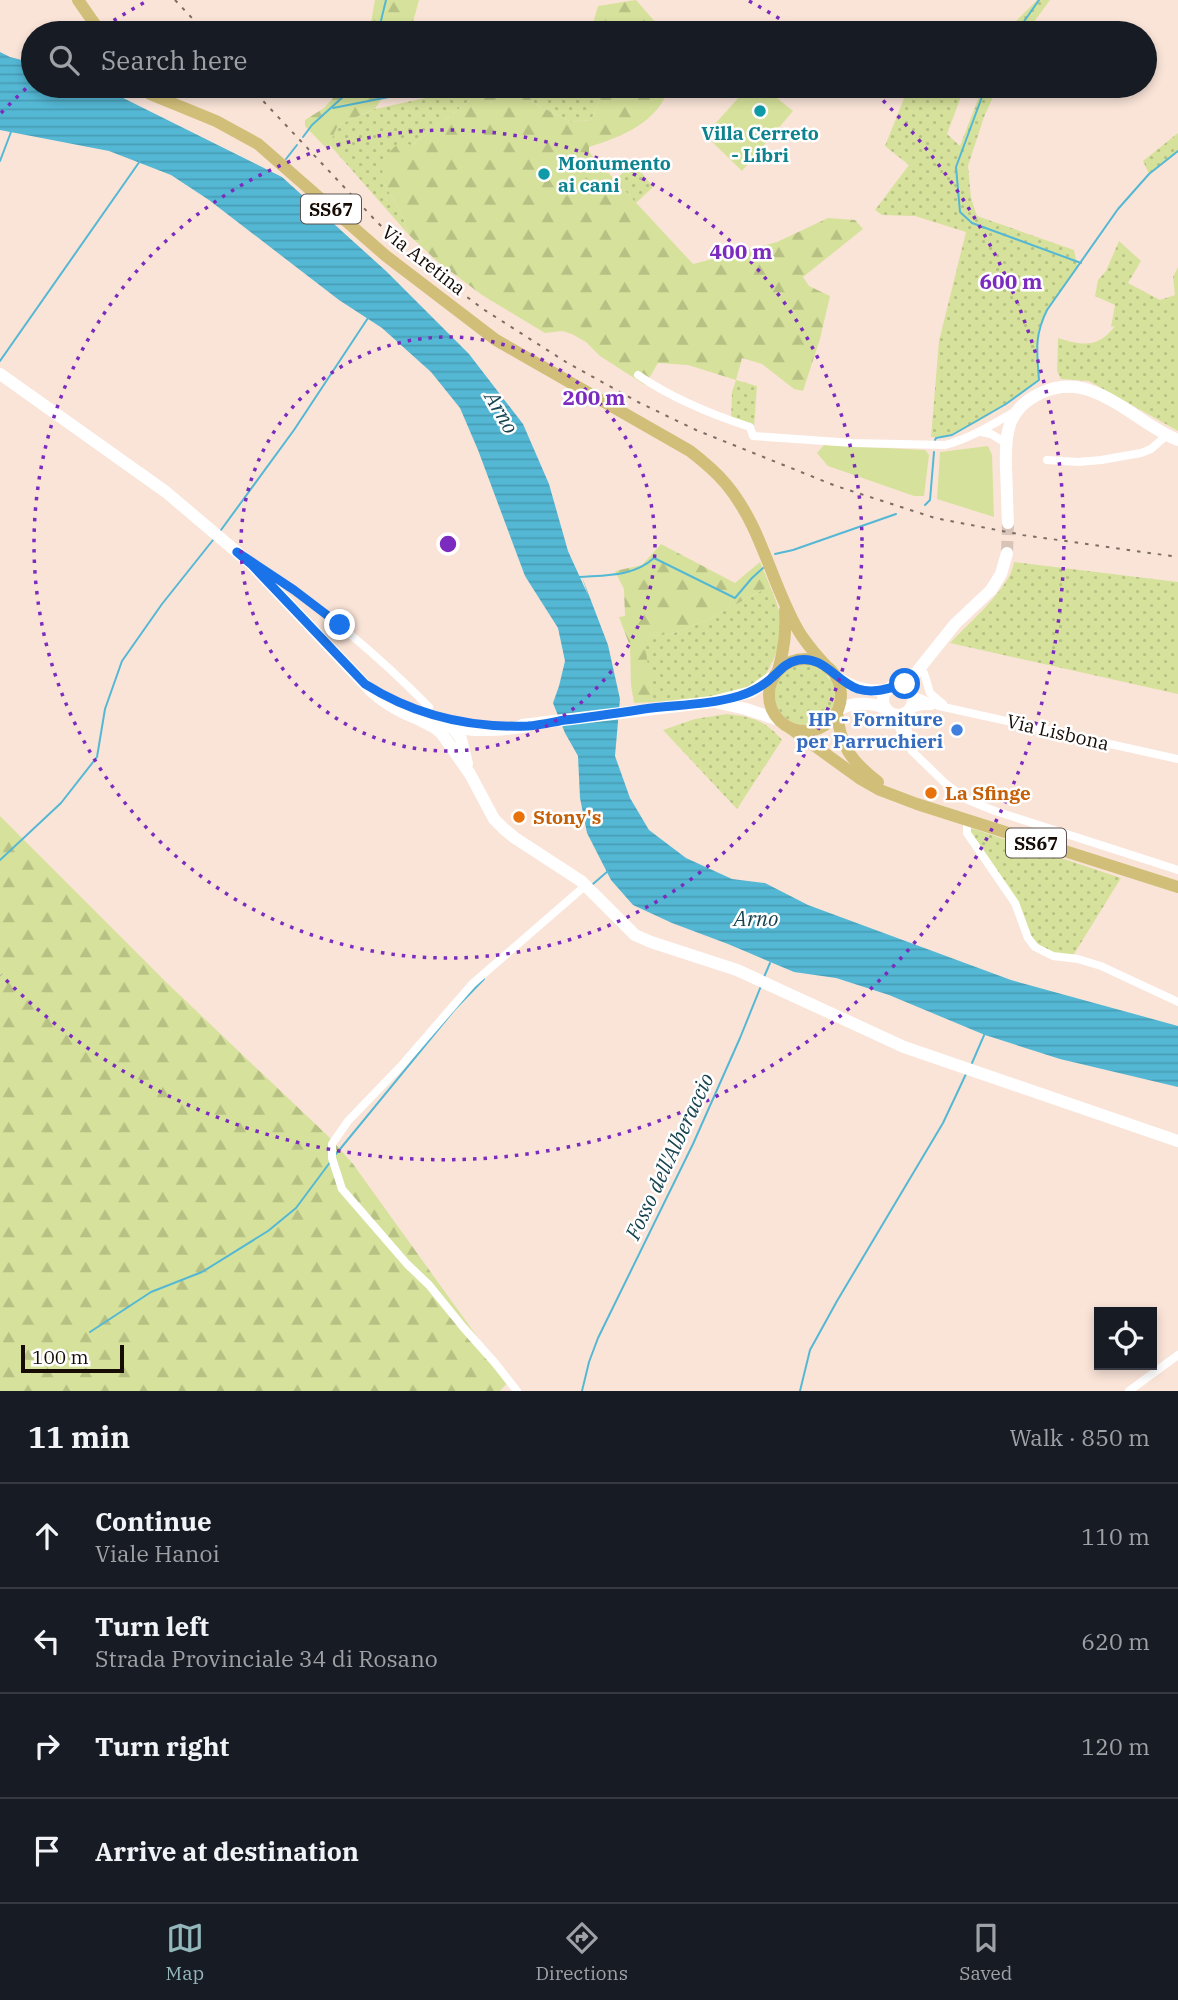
<!DOCTYPE html>
<meta charset="utf-8">
<style>
:root{--surface:#171b24;--page:#242831;--text:#f1f3f6;--muted:#9ea1a6;--line:#363941;--accent:#93b7ba}
body{margin:0;font-family:"IBM Plex Serif",serif;background:var(--page);color:var(--text)}
.controls{position:absolute;right:21px;bottom:21px;display:grid;overflow:hidden;border-radius:0px;box-shadow:0 4px 10px #0003}
.controls button{width:63px;height:63px;display:grid;place-items:center;padding:0;border:0;border-bottom:2px solid var(--line);background:var(--surface);color:var(--text);font:35px sans-serif}
.scale{position:absolute;left:21px;bottom:18px;width:103px;box-sizing:border-box;padding-left:7px;border:4px solid #160b05;border-top:0;font-size:19px;line-height:24px;white-space:nowrap;color:#160b05;-webkit-text-stroke:5px #fff;paint-order:stroke}
.stop{position:absolute;width:21px;height:21px;margin:-16px;border:5px solid #1a73e8;border-radius:50%;background:#fff}
.stop.end{background:#1a73e8;border-color:#fff;box-shadow:0 2px 7px #0008}
.list{margin:0;padding:0;list-style:none}
h2{display:flex;justify-content:space-between;align-items:center;height:91px;margin:0;padding:0 28px;font-size:30px}
h2 small{font-size:23px;font-weight:400;color:var(--muted)}
.list li{display:grid;grid-template-columns:46px 1fr auto;gap:21px;align-items:center;box-sizing:border-box;height:105px;padding:0 28px;border-top:2px solid var(--line)}
.list b{display:block;font-size:26px;white-space:nowrap}
.list p{margin:0;font-size:23px;white-space:nowrap;color:var(--muted)}
.list em{font-size:23px;font-style:normal;color:var(--muted)}
.icon{flex:none;width:38px;height:38px;fill:none;stroke:currentColor;stroke-width:2;stroke-linecap:round;stroke-linejoin:round}
.map{position:relative;flex:none;width:1178px;height:1391px;overflow:hidden}
.search{position:absolute;background:var(--surface);box-shadow:0 4px 10px #0003;left:21px;right:21px;top:21px;height:77px;display:flex;align-items:center;gap:18px;box-sizing:border-box;padding:0 24px;border-radius:38px;color:var(--muted);font-size:26px}
.sheet{height:511px;background:var(--surface)}
nav{display:flex;justify-content:space-around;align-items:center;box-sizing:border-box;height:98px;border-top:2px solid var(--line);background:var(--surface);font-size:19px;color:var(--muted)}
nav a{display:grid;justify-items:center;gap:4px}
nav .on{color:var(--accent)}
.map>svg:first-child{display:block}
.grass{fill:url(#grass-dots)}
.forest{fill:url(#forest-firs)}
.garden{fill:#d6e29b}
.water{fill:url(#water-rules)}
.lines{fill:none;stroke-linecap:round;stroke-linejoin:round}
.stream{stroke:#54b8d5;stroke-width:2}
.secondary-tunnel{stroke:#d8c3b8;stroke-width:12;stroke-dasharray:12 6;stroke-linecap:butt}
.street{stroke:#fff;stroke-width:8}
.secondary{stroke:#fff;stroke-width:12}
.primary{stroke:#d1bf79;stroke-width:12}
.rail{stroke:#7c6c63;stroke-width:2;stroke-dasharray:3.5 7;stroke-linecap:butt}
.route{stroke:#1a73e8;stroke-width:9}
.ring{fill:none;stroke:#7b2cbf;stroke-width:3.5;stroke-dasharray:3.5 7}
.culture-dot{fill:#0f9aa8;stroke:#fff;stroke-width:2.5}
.shop-dot{fill:#3f7fe0;stroke:#fff;stroke-width:2.5}
.food-dot{fill:#e8710a;stroke:#fff;stroke-width:2.5}
.labels{text-anchor:middle;dominant-baseline:central;stroke-width:5;stroke-linejoin:round;paint-order:stroke}
.shield{fill:#fff;stroke:#5c5450;stroke-width:2}
.shield-label{font-size:18px;font-weight:bold;fill:#160b05}
.culture-label{font-size:19px;font-weight:bold;fill:#0d838f;stroke:#fff}
.street-label{font-size:19px;fill:#160b05;stroke:#fff}
.shop-label{font-size:19px;font-weight:bold;fill:#366cbe;stroke:#fff;text-anchor:end}
.food-label{font-size:19px;font-weight:bold;fill:#c56008;stroke:#fff;text-anchor:start}
.water-label{font-size:21px;font-style:italic;fill:#184451;stroke:#fff}
.centre{fill:#7b2cbf;stroke:#fff;stroke-width:3.5}
.ring-label{font-size:21px;text-anchor:middle;font-weight:bold;fill:#7b2cbf;stroke:#fff;stroke-width:5;stroke-linejoin:round;paint-order:stroke}
</style>
<div class="map">
<svg width="1178" height="1391" viewBox="0 0 1178 1391">
<defs>
<pattern id="grass-dots" width="8" height="8" patternUnits="userSpaceOnUse" patternTransform="scale(1.75)"><rect width="8" height="8" fill="#d6e29b"/><path d="M2 2h.1M6 6h.1" fill="none" stroke="#b7c184" stroke-width="1.8" stroke-linecap="round"/></pattern>
<pattern id="forest-firs" width="22" height="20" patternUnits="userSpaceOnUse" patternTransform="scale(1.75)"><rect width="22" height="20" fill="#d6e29b"/><path d="M5 1l3.5 6h-7zM16 11l3.5 6h-7z" fill="#b7c184"/></pattern>
<pattern id="water-rules" width="6" height="5" patternUnits="userSpaceOnUse" patternTransform="scale(1.75)"><rect width="6" height="5" fill="#54b8d5"/><path d="M0 2.5h6" fill="none" stroke="#489db5"/></pattern>
</defs>
<rect width="100%" height="100%" fill="#fae4d8"/>
<g class="grass">
<polygon points="1037,0 1050,0 1026,33 1009,33 1015,22"/>
<polygon points="480,86 488,86 412,145 384,184 401,212 409,235 329,144 338,125 375,109"/>
<polygon points="520,86 606,86 591,120 571,122 534,103"/>
<path d="M909,86H965L947,134L960,146L983,86H998L984,117L968,166L971,198L977,216L1074,250L1078,268C1066,286 1040,312 1038,335C1036,349 1038,365 1039,380C1014,398 961,440 931,437L939,341L966,232L915,216L882,215L875,210L909,165L885,146Z"/>
<polygon points="1178,133 1178,151 1149,174 1143,161"/>
<polygon points="634,163 653,187 636,203 615,180"/>
<path d="M1119,241L1141,261L1128,283L1160,300L1175,295L1173,277L1178,267V431L1089,381L1061,379L1057,371L1058,338C1083,346 1098,348 1115,326L1111,327L1115,305L1095,296L1098,280L1106,271Z"/>
<polygon points="736,380 757,386 754,427 731,420 732,392"/>
<path d="M1014,562L1178,582V694L950,643C968,624 1011,587 1014,562Z"/>
<polygon points="770,586 776,601 783,625 777,652 766,674 744,690 717,696 653,702 643,637 671,634 705,621"/>
<circle cx="805" cy="695" r="30"/>
<path d="M727,714C753,717 764,720 782,740L737,809L663,730L695,719Z"/>
<path d="M971,828L1121,878L1074,954C1056,957 1042,950 1031,937L970,833Z"/>
</g>
<g class="forest">
<polygon points="375,0 419,0 410,33 369,33"/>
<polygon points="636,0 657,24 679,33 590,33 598,6"/>
<polygon points="344,86 390,86 375,109 338,125 327,149 305,126 305,120 324,108"/>
<path d="M488,86H520L534,103L571,122L591,120L606,86H669C660,122 621,137 589,147V152L693,264L777,242L828,218L855,220L863,229L803,277L809,286L830,296L820,339L803,391L794,389L762,364L742,358L736,380L688,365L658,363L645,385L600,356L586,342L572,334L562,331L545,333L482,295L438,262L409,235L401,212L384,184L382,168L386,156L399,142L412,145Z"/>
<polygon points="661,544 735,583 760,562 770,586 705,621 671,634 644,637 653,702 634,703 631,685 630,646 619,617 625,616 624,589 615,571 642,565"/>
<polygon points="0,816 168,984 329,1137 353,1164 509,1381 500,1391 0,1391"/>
</g>
<g class="garden">
<polygon points="749,86 762,86 793,111 742,171 705,135"/>
<polygon points="824,445 925,450 929,455 924,496 914,496 828,466 817,453"/>
<polygon points="988,446 992,455 994,517 937,499 940,452"/>
</g>
<polygon class="water" points="0,52 10,57 33,63 33,86 99,86 282,177 386,271 469,354 523,424 549,484 568,551 588,595 582,577 608,645 620,699 615,756 630,798 649,830 686,858 732,879 765,883 808,905 1011,980 1178,1026 1178,1087 1060,1059 985,1035 889,995 836,978 794,972 728,944 672,923 633,905 611,880 587,833 580,798 578,756 565,733 553,703 559,686 565,661 558,628 525,576 478,450 460,408 431,372 382,328 339,300 209,200 171,175 109,151 0,130"/>
<g class="lines">
<g class="stream">
<polyline points="378,33 386,0"/>
<polyline points="1016,33 1039,0"/>
<polyline points="986,86 956,167 960,212 972,223 1081,263"/>
<polyline points="333,108 445,86"/>
<polyline points="303,137 312,125 355,86"/>
<polyline points="286,159 297,145"/>
<polyline points="0,161 11,132"/>
<polyline points="0,361 140,161"/>
<path d="M935,440L936,438L952,435L1006,404L1039,380C1037,352 1034,336 1047,310L1118,209L1149,174L1178,151"/>
<polyline points="925,505 930,500 934,452"/>
<polyline points="221,530 294,430 368,318"/>
<polyline points="775,554 793,550 896,514"/>
<path d="M579,577C605,575 633,577 654,558L735,598L752,578L763,568"/>
<polyline points="0,860 61,803 97,757 105,709 122,661 162,604 213,540"/>
<polyline points="593,884 608,871"/>
<polyline points="764,977 770,963"/>
<polyline points="972,1063 985,1033"/>
<polyline points="336,1154 455,1009 484,979"/>
<polyline points="90,1332 151,1292 202,1272 268,1231 296,1208 331,1161"/>
<polyline points="582,1391 589,1362 598,1338 693,1144 740,1038 761,986"/>
<polyline points="800,1391 810,1350 837,1301 943,1123 966,1074"/>
</g>
<polyline class="secondary-tunnel" points="1007,553 1008,523"/>
<g class="street">
<polyline points="195,86 206,93"/>
<path d="M638,375C673,399 710,414 750,427L753,436L853,443L945,445C971,438 993,424 1016,411"/>
<polyline points="981,432 991,434 1006,443"/>
<polyline points="1047,460 1078,462 1101,460 1141,453 1151,449 1167,435"/>
<path d="M259,566C320,607 377,654 429,707"/>
<polyline points="924,673 930,693 943,704"/>
<polyline points="912,695 939,706 1178,759"/>
<polyline points="910,709 922,706 931,706"/>
<polyline points="891,713 912,751 946,784 968,800 995,811 1178,870"/>
<polyline points="904,714 909,736 913,743"/>
<polyline points="967,821 967,833 1015,903 1028,938 1035,947 1053,956 1078,959 1101,966 1178,1002"/>
<polyline points="517,1391 495,1363 463,1327 429,1285 407,1264 342,1189 332,1158 332,1144 348,1121 401,1066 472,984 586,885"/>
<polyline points="1129,1391 1178,1355"/>
</g>
<g class="secondary">
<path d="M0,374L166,492L251,564L370,690C411,728 475,736 527,726"/>
<path d="M1008,523C1007,505 1007,487 1006,469C1005,435 1006,409 1041,393C1058,385 1077,385 1094,392C1124,403 1148,428 1178,440"/>
<path d="M833,674C851,687 865,692 888,690"/>
<circle cx="898" cy="700" r="15"/>
<polyline points="899,686 911,679 955,624 991,590 1001,574 1007,553"/>
<polyline points="719,703 746,709 779,720"/>
<path d="M838,710C852,702 870,702 885,708"/>
<polyline points="412,716 435,728 442,734 470,774 494,819 504,829 515,838 581,881 635,935 651,942 737,970 904,1047 1178,1141"/>
<polyline points="522,725 712,702 751,692 775,675"/>
<polyline points="452,726 461,739 467,764"/>
</g>
<g class="primary">
<polyline points="78,0 101,33"/>
<path d="M139,86L150,94L216,121L258,144L386,256L496,340L690,451C703,461 716,472 726,484C762,527 771,583 798,630C806,644 817,656 828,668"/>
<circle cx="805" cy="695" r="36"/>
<path d="M778,671C784,650 787,632 785,610"/>
<path d="M837,712C840,746 851,761 878,782"/>
<polyline points="790,728 859,778 880,790 917,804 1178,887"/>
</g>
<g class="rail">
<polyline points="175,0 206,33"/>
<polyline points="249,86 376,221 411,255 483,309 566,362 638,402 696,430 836,486 935,518 1023,535 1178,557"/>
</g>
</g>
<g class="lines">
<path class="route" d="M340,625L294,590L237,552L251,564L365,684C414,715 471,728 528,726C540,725 553,722 565,720C592,717 618,713 644,709C676,705 708,705 739,696C752,692 766,684 776,674C782,668 788,662 798,660C823,655 836,681 858,689C874,694 889,688 905,684"/>
</g>
<g class="ring">
<circle cx="448" cy="544" r="207"/>
<circle cx="448" cy="544" r="414"/>
<path d="M1 113A621 621 0 0 1 32 83M96 32A621 621 0 0 1 147 1M749 1A621 621 0 0 1 800 32M868 86A621 621 0 1 1 1 975"/>
</g>
<g class="culture-dot">
<circle cx="760" cy="111" r="7"/>
<circle cx="544" cy="174" r="7"/>
</g>
<circle class="shop-dot" cx="957" cy="730" r="7"/>
<g class="food-dot">
<circle cx="931" cy="793" r="7"/>
<circle cx="519" cy="817" r="7"/>
</g>
<g class="labels">
<g class="shield">
<rect x="301" y="194.5" width="60" height="29" rx="5"/>
<rect x="1006" y="828.5" width="60" height="29" rx="5"/>
</g>
<g class="shield-label">
<text x="331" y="209">SS67</text>
<text x="1036" y="843">SS67</text>
</g>
<g class="culture-label">
<text x="760" y="133">Villa Cerreto<tspan x="760" dy="22">- Libri</tspan></text>
<text x="558" y="163" text-anchor="start">Monumento<tspan x="558" dy="22">ai cani</tspan></text>
</g>
<g class="street-label">
<text transform="translate(424 260) rotate(38)">Via Aretina</text>
<text transform="translate(1058 732) rotate(13)">Via Lisbona</text>
</g>
<g class="shop-label">
<text x="943" y="719">HP - Forniture<tspan x="943" dy="22">per Parruchieri</tspan></text>
</g>
<g class="food-label">
<text x="945" y="793">La Sfinge</text>
<text x="533" y="817">Stony's</text>
</g>
<g class="water-label">
<text transform="translate(502 412) rotate(60)">Arno</text>
<text x="756" y="918">Arno</text>
<text transform="translate(669 1156) rotate(-65)">Fosso dell'Alberaccio</text>
</g>
</g>
<circle cx="448" cy="544" r="10" class="centre"/>
<g class="ring-label">
<text x="741" y="259">400 m</text>
<text x="1011" y="289">600 m</text>
<text x="594" y="405">200 m</text>
</g>
</svg>
<div class="controls">
<button><svg class="icon" aria-label="locate" viewBox="0 0 24 24"><circle cx="12" cy="12" r="6"/><path d="M12 2v4M12 18v4M2 12h4M18 12h4"/></svg></button>
</div>
<div class="scale">100 m</div>
<div class="stop" style="left:905px;top:684px"></div>
<div class="stop end" style="left:340px;top:625px"></div>
<div class="search"><svg class="icon" aria-label="search" viewBox="0 0 24 24"><circle cx="10" cy="10" r="6"/><path d="M15 15l6 6"/></svg>Search here</div>
</div>
<section class="sheet">
<h2>11 min<small>Walk · 850 m</small></h2>
<ul class="list">
<li><svg class="icon" aria-label="ahead" viewBox="0 0 24 24"><path d="M12 20V5M6 11l6-6 6 6"/></svg><div><b>Continue</b><p>Viale Hanoi</p></div><em>110 m</em></li>
<li><svg class="icon" aria-label="left" viewBox="0 0 24 24"><path d="M17 20v-9H6M10 6l-5 5 5 5"/></svg><div><b>Turn left</b><p>Strada Provinciale 34 di Rosano</p></div><em>620 m</em></li>
<li><svg class="icon" aria-label="right" viewBox="0 0 24 24"><path d="M7 20v-9h11M14 6l5 5-5 5"/></svg><div><b>Turn right</b></div><em>120 m</em></li>
<li><svg class="icon" aria-label="arrive" viewBox="0 0 24 24"><path d="M6 21V4h12l-3 4 3 4H6"/></svg><div><b>Arrive at destination</b></div></li>
</ul>
</section>
<nav>
<a class="on"><svg class="icon" aria-label="map" viewBox="0 0 24 24"><path d="M3 6l6-2 6 2 6-2v14l-6 2-6-2-6 2zM9 4v14M15 6v14"/></svg>Map</a>
<a><svg class="icon" aria-label="directions" viewBox="0 0 24 24"><path d="M12 3l9 9-9 9-9-9zM9 14v-3h6M13 9l2 2-2 2"/></svg>Directions</a>
<a><svg class="icon" aria-label="saved" viewBox="0 0 24 24"><path d="M7 4h10v16l-5-4-5 4z"/></svg>Saved</a>
</nav>
